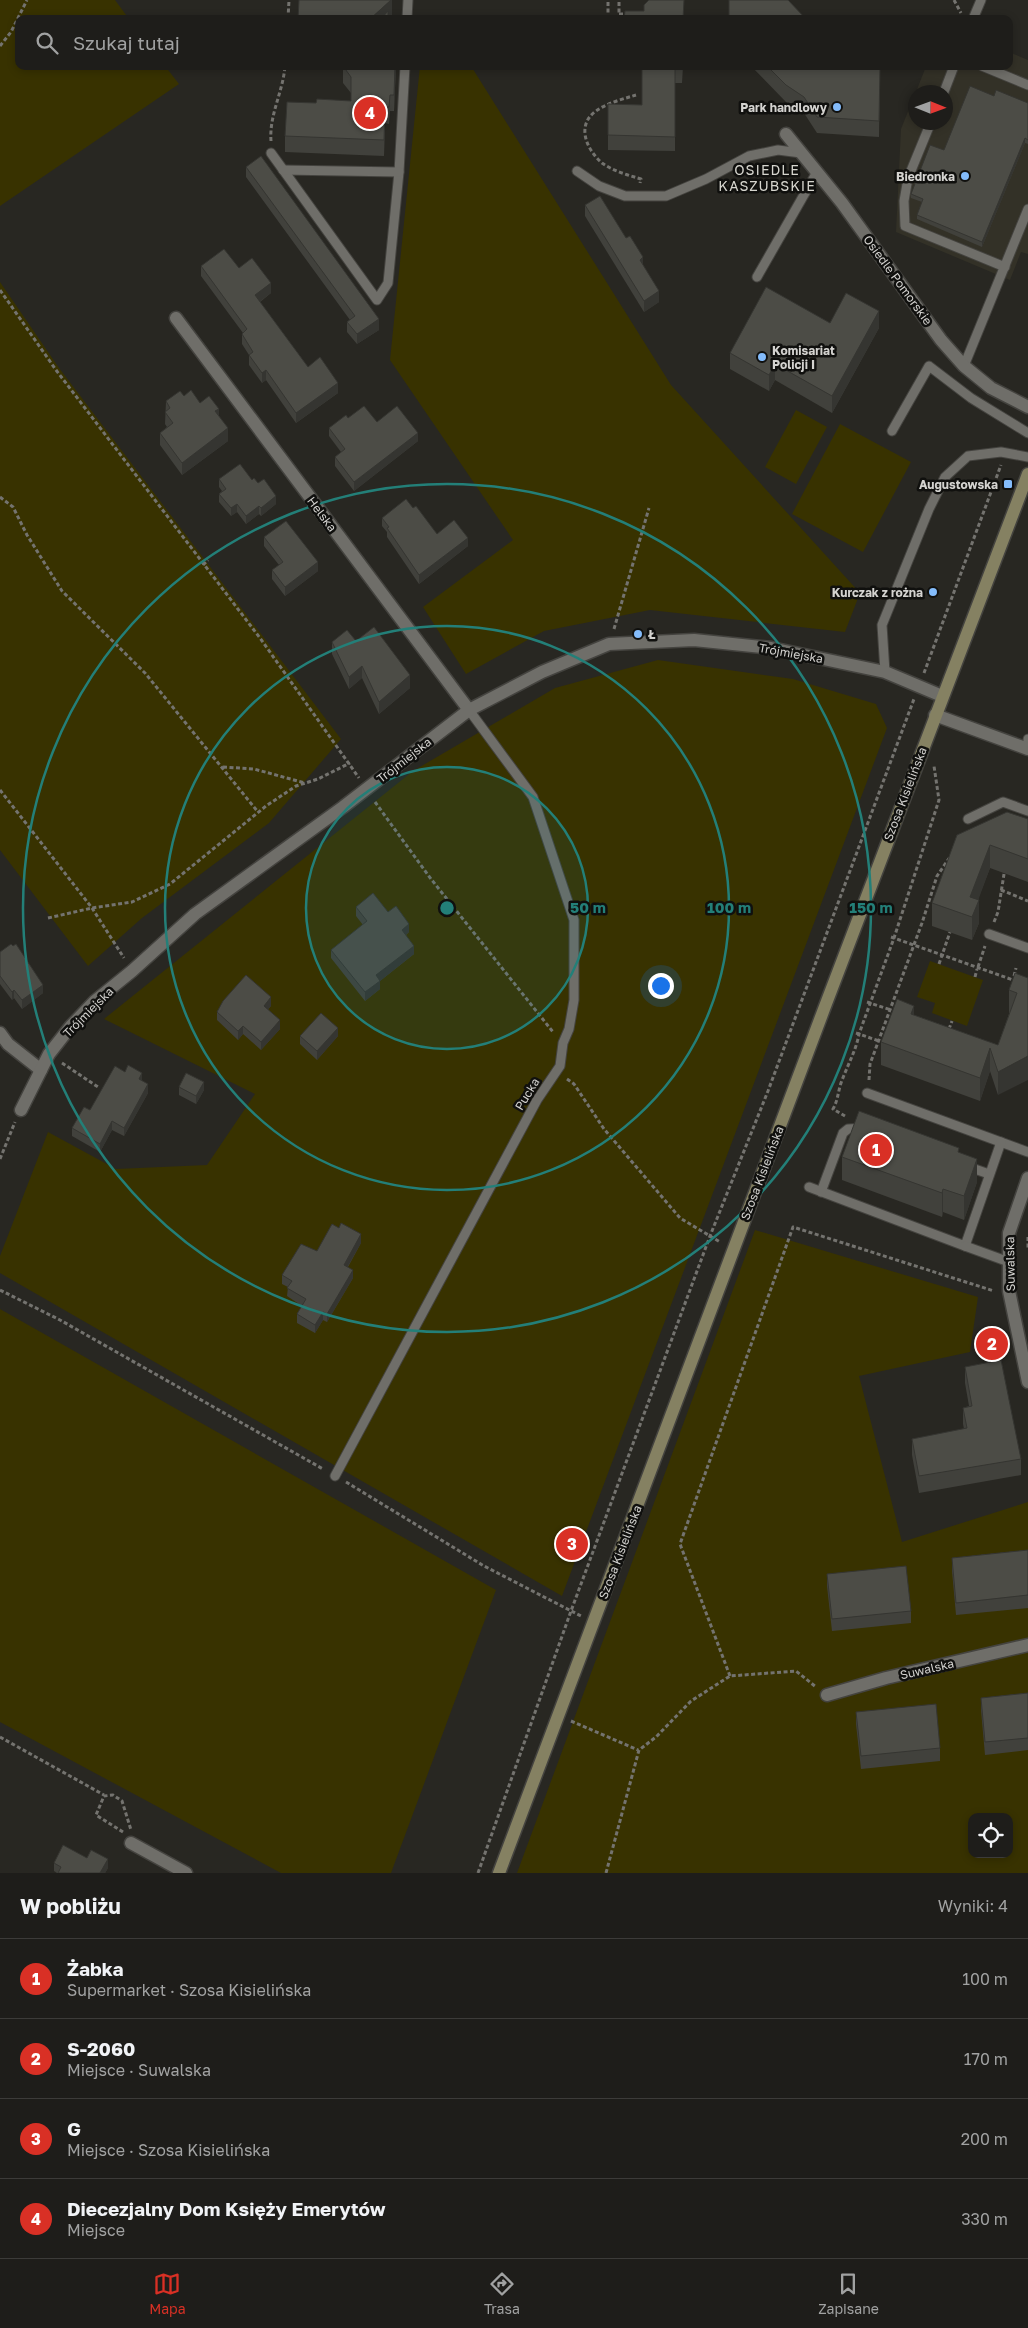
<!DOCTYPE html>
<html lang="pl">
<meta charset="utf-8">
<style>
:root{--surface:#1e1d1a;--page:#2b2a27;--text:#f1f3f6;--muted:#a1a2a2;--line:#3c3b39;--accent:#d93025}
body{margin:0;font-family:"Golos Text",sans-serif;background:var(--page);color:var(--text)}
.controls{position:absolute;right:15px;bottom:15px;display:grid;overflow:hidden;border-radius:10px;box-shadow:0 2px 8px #0003}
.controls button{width:45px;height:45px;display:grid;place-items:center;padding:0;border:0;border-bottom:1px solid var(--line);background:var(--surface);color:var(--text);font:25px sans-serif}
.compass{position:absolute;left:908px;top:85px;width:45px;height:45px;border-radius:50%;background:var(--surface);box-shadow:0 2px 8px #0003;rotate:91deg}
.you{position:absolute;left:660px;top:985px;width:18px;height:18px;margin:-12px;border:4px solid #fff;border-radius:50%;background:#1a73e8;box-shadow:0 0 0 8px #1a73e833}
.badge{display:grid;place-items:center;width:32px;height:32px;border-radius:50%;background:var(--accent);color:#fff;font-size:16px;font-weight:700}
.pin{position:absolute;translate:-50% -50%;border:2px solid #fff;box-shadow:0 1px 5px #0006}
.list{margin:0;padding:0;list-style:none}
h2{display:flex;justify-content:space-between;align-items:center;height:65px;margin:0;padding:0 20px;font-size:21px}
h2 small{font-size:16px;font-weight:400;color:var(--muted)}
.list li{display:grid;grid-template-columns:32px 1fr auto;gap:15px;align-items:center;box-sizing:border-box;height:80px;padding:0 20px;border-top:1px solid var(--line)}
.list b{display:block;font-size:19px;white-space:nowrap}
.list p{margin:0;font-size:16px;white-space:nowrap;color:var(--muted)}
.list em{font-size:16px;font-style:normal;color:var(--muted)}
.icon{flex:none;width:28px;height:28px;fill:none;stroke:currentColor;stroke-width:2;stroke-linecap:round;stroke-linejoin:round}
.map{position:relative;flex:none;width:1028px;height:1873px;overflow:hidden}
.search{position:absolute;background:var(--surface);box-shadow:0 2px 8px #0003;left:15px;right:15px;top:15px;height:55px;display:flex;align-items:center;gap:12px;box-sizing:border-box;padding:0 18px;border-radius:10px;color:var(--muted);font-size:19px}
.sheet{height:385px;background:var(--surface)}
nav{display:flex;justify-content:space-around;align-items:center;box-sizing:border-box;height:70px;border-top:1px solid var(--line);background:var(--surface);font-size:14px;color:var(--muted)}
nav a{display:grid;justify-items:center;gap:2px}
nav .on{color:var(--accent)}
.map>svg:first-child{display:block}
.built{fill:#333127}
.green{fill:#383200;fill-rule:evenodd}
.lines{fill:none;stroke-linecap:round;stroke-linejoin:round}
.lane-casing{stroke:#44433f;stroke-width:11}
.street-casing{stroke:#44433f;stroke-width:15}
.secondary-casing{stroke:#44433f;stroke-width:15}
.path{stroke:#74736f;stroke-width:3;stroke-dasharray:4 2.5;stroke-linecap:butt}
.lane{stroke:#6f6e69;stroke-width:9}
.street{stroke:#6f6e69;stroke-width:12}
.secondary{stroke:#858162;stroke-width:12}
.wall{fill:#41413c}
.shaded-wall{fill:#353531}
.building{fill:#4c4c46;stroke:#353531}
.ring{fill:none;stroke:#237f78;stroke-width:2.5}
.poi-dot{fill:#84bcfb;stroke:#10100e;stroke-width:2}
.labels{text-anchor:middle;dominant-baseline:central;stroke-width:5;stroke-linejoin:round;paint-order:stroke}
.poi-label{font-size:12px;font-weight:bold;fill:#d4d3d0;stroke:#10100e;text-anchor:end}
.street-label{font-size:12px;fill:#d4d3d0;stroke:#10100e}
.neighbourhood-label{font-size:14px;letter-spacing:1px;fill:#d6d5ce;stroke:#10100e}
.centre{fill:#237f78;stroke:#10100e;stroke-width:2.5}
.ring-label{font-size:15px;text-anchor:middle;font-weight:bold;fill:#237f78;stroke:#10100e;stroke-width:5;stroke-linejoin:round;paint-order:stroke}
</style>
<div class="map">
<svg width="1028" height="1873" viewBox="0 0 1028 1873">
<rect width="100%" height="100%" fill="#282722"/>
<polygon class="built" points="1009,52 1028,60 1028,254 1021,252 1010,280 896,232 901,129 915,94 916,122 946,122 946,92 916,92 925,69 919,66 1009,66"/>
<g class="green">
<polygon points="0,0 115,0 129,19 19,19 19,66 165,66 179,84 0,206"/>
<polygon points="420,66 471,66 671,385 860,593 845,632 650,610 544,631 466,674 423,607 513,540 390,360"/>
<polygon points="0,282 59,368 341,739 269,823 142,918 88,966 0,850"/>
<polygon points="796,410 827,427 796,484 765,467"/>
<polygon points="840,424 911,462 863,552 792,514"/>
<polygon points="658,660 793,679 876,704 887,728 562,1596 0,1273 0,1256 48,1132 116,1169 207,1165 255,1094 104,1019 413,771 555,688"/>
<polygon points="930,961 983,980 967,1026 932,1013 935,1003 917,997"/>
<path d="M755,1230L978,1297L970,1352L859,1376L902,1542L1028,1502V1873H517ZM972,1817H1009V1854H972Z"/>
<polygon points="0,1309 496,1590 391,1873 281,1873 0,1722"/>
</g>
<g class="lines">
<defs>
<g id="lane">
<polyline points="407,19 408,0"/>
<polyline points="973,19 981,0"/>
<polyline points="982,66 1028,85"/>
<polyline points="944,92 954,66"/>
<polyline points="931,122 908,178 904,201 905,226 1005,267"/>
<polyline points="271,153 377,300 388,283 399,172 405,66"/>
<polyline points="283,170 399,172"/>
<polyline points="577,171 599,186 625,196 666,196 706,179 749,156 778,150 801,153"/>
<polyline points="757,277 817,172"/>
<polyline points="964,366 1028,209"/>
<polyline points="892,431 929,366 971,398 1028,433"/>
<polyline points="885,672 882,625 929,509 945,477 968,456 1001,452 1028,457"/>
<polyline points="1028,749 1028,739"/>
<polyline points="968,819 1003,802 1028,811"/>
<polyline points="989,934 1028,948"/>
<polyline points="867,1093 1028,1152"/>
<polyline points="966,1166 989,1174"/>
<polyline points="809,1187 965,1246 1001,1142"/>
<polyline points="821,1192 843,1133 848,1129 865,1128"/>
<polyline points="965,1246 1009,1262"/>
<polyline points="335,1476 537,1100 560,1066 563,1043 569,1029 574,1000 574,920 533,797 469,710"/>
</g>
<g id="street">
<polyline points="786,134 842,203 941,340 964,366 991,388 1028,407"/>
<polyline points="176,318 469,710"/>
<polyline points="935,715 1028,749"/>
<polyline points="0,1033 8,1044 41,1070"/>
<polyline points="21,1110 49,1054 71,1026 95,1001 132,971 195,914 343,807 469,710 542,672 609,644 694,640 771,648 885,672 942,696"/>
<polyline points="1028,1178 1009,1233 1009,1291 1028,1382"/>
<polyline points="827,1695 886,1678 1028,1645"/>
<polyline points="131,1843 186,1873"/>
</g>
<polyline id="secondary" points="499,1873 824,1009 1028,474"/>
</defs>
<use href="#lane" class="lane-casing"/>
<use href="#street" class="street-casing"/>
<use href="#secondary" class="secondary-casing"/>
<g class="path">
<polyline points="954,0 961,13"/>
<polyline points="619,14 628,14"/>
<polyline points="288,19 289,0"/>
<polyline points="608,19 608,0"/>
<polyline points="619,19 619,0"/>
<polyline points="0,46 11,32 27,0"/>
<path d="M636,95C623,99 607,103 596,111C576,125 586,149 602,163C613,171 628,175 641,179L640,183"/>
<path d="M271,141C269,115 283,92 285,66"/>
<polyline points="0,290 56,370 260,638 359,778"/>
<polyline points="0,497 13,507 27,535 62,591 145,673 258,812"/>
<polyline points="203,565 208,560"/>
<polyline points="614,629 649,508"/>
<polyline points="924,673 1001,465"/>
<polyline points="223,767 254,769 305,783"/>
<polyline points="0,790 92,908 124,958"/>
<polyline points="375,802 431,879 553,1032"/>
<polyline points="1001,890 1028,901"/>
<polyline points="48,918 92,908 132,902 170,884 266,806 296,786 318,779 350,763"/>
<polyline points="994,922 998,912 1004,874"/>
<polyline points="891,937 1016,981"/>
<polyline points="939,964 950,932"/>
<polyline points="978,967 985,946"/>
<polyline points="1014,976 1016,968"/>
<polyline points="975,977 977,969"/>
<polyline points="867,1002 891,1010"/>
<polyline points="949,1029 952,1021"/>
<polyline points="856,1033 879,1041"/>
<polyline points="62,1063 98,1087"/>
<polyline points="567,1079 574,1084 604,1129 680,1218 720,1242"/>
<polyline points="869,1080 870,1064 922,923 937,876 950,857"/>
<path d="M845,1116L833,1109C838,1100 838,1092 841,1083C847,1066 856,1051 859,1034L894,938L939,800L934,766"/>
<polyline points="0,1159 15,1122"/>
<polyline points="1028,1237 1028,1249"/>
<polyline points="0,1290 60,1320 323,1469"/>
<polyline points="346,1482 484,1566 581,1616"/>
<polyline points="730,1676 680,1544 793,1227 994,1291"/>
<polyline points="571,1721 638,1750"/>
<polyline points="0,1737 104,1795"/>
<polyline points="123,1832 96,1815 104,1796 113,1795 122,1801 131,1830"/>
<polyline points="478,1873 571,1611 710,1236 768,1091 914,699"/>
<polyline points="606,1873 639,1750 656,1737 691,1701 730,1676 796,1671 816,1687"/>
</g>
<use href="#lane" class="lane"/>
<use href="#street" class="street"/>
<use href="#secondary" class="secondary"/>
</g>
<g class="wall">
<polygon points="343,66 396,66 394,111 390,111 389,124 385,123 384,156 285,152 285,136 316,103 351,101 351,93 343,83"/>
<polygon points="642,66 683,66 682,83 675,83 675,151 608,150 608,104 642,105"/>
<polygon points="751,66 880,66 879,137 817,133 804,113 786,102"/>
<polygon points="994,96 1028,103 1028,144 1025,143 982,247 917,219 917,215 922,202 911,198 911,194 944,150"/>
<polygon points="246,167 379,330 357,344 347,332 347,322 350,320 246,177"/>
<polygon points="585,205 626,238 643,266 659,302 644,312 585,216"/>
<polygon points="201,266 239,268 271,293 260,302 308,367 338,393 296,423 266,380 262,383 249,365 249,355 242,344 242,334 243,333 201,276"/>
<polygon points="830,323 879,328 832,413 775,380 769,391 730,369 730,353"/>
<polygon points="184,396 200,403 219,416 228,441 182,475 160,445 160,433 167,427 165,424 166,401"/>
<polygon points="348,418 377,422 418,441 354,491 335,466 335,457 341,452 329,436 329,428"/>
<polygon points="219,479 252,480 276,504 261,516 259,514 246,524 237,512 231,516 219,502 219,494 222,491 219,487"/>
<polygon points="413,508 437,534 468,546 419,584 387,537 387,532 382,526 382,518"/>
<polygon points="264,537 318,571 285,596 272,579 272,570 279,565 264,546"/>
<polygon points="356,641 410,688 379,714 362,678 349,689 332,654 332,642"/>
<polygon points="1028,819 1028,882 990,868 978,899 979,923 972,940 932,926 932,903 957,835"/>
<polygon points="356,907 388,912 409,932 406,935 414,954 380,981 380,989 365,1001 331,958 331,950 363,925 356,916"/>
<polygon points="0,952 43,993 22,1009 14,998 12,1000 0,984"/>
<polygon points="1028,978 998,1095 990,1071 980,1101 881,1065 881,1042 914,1015 998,1045 1009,1014 1009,990"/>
<polygon points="271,1006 268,1009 280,1029 261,1050 243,1034 238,1040 217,1020 217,1012"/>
<polygon points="300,1036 338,1036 317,1060 300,1044"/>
<polygon points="125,1072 142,1081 148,1093 124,1136 112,1130 100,1152 72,1136 72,1128 90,1110"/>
<polygon points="179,1087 204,1090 196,1104 179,1095"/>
<polygon points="959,1152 977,1182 964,1220 943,1212 942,1217 842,1180 842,1157"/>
<polygon points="361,1243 348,1267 353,1278 327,1322 323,1320 315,1333 297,1323 297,1314 302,1306 287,1296 288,1287 282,1284 282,1275 317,1251"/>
<polygon points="965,1367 1021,1459 1021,1475 919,1493 912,1455 912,1439 964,1429 963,1424 963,1408 969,1406 965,1383"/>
<polygon points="1028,1550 1028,1608 956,1615 952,1571 952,1558"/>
<polygon points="827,1574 911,1611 911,1623 832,1631 827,1586"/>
<polygon points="1028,1693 1028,1750 985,1755 981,1710 981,1698"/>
<polygon points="856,1712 940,1748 940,1761 861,1769 856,1724"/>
<polygon points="54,1863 108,1868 105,1873 57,1873 54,1871"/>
</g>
<g class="shaded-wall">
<polygon points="391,0 392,0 392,15 388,19 370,19"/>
<polygon points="395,66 396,66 394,111 394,95"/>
<polygon points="385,107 385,123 384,156 384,140"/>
<polygon points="1025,138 1025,143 982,247 982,242"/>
<polygon points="643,257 643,268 640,260"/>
<polygon points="271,283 271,293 255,305 255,295"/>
<polygon points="659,291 659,302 644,312 644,301"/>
<polygon points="879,311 879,328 832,413 832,396"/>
<polygon points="379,319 379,330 357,344 357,334"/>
<polygon points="775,364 775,380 769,391 769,375"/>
<polygon points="266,370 266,380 262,383 262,373"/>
<polygon points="338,383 338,393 296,423 296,413"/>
<polygon points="219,409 219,421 215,411"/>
<polygon points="228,428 228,441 182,475 182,463"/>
<polygon points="418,433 418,441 354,491 354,482"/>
<polygon points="276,496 276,504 261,516 261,508"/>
<polygon points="237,504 237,512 231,516 231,508"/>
<polygon points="259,506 259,514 246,524 246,516"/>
<polygon points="468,538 468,546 419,584 419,575"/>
<polygon points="318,562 318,571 285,596 285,587"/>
<polygon points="362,666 362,678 349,689 349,677"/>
<polygon points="410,675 410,688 379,714 379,702"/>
<polygon points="990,845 990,868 972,917 970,897"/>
<polygon points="979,900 979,923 972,940 972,917"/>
<polygon points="409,924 409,932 402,938 402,930"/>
<polygon points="414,946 414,954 380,981 380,989 365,1001 365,992 376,975"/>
<polygon points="43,985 43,993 22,1009 22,1000"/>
<polygon points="14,990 14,998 12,1000 12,992"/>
<polygon points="271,997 271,1006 264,1014 264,1006"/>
<polygon points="914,1006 914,1029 911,1014"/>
<polygon points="280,1020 280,1029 261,1050 261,1042"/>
<polygon points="243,1026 243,1034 238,1040 238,1031"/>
<polygon points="338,1028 338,1036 317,1060 317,1051"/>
<polygon points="990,1048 990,1071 980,1101 980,1078"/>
<polygon points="1028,1056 1028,1080 998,1095 998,1072"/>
<polygon points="142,1073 142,1081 139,1079"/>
<polygon points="204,1082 204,1090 196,1104 196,1096"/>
<polygon points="148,1084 148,1093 124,1136 124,1128"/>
<polygon points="112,1121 112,1130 100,1152 100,1144"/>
<polygon points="977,1159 977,1182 964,1220 964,1196"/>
<polygon points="943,1189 943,1212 942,1217 942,1193"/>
<polygon points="361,1234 361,1243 344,1273 344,1265"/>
<polygon points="353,1270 353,1278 327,1322 327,1314"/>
<polygon points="323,1312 323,1320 315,1333 315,1325"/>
<polygon points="108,1859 108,1868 105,1873 100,1873"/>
</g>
<g class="building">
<polygon points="299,0 391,0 370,19 298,19"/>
<polygon points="649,0 684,0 683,19 624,19 625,11 644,11 644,5"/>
<polygon points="729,0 788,0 806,19 729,19"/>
<polygon points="388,11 388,19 381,19"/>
<polygon points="343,66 395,66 394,95 390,95 389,107 385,107 384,140 285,136 287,102 316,103 317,99 351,101 351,77"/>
<polygon points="642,66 682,66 682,68 675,68 675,137 608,135 608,104 642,105"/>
<polygon points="767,66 880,66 879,121 817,117 804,97 786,85"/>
<polygon points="970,86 994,96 996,90 1028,103 1028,140 1025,138 982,242 917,215 923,199 911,194 930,145 944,150"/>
<polygon points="261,156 379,319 357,334 347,322 355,316 246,167"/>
<polygon points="600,196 626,238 630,236 643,257 640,260 659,291 644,301 585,205"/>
<polygon points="224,249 239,268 252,258 271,283 255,295 308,367 320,357 338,383 296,413 266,370 262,373 249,355 253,352 242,334 247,329 201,266"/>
<polygon points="766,287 830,323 846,293 879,311 832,396 775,364 769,375 730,353"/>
<polygon points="191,390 200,403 209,396 219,409 215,411 228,428 182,463 160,433 173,423 165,412 170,408 166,401 180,391 184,396"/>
<polygon points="364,406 377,422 397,406 418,433 354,482 335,457 345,449 329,428 346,415 348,418"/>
<polygon points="240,464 252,480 254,478 258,483 264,479 276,496 261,508 259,506 246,516 237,504 231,508 219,494 226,489 219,479"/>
<polygon points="406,499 413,508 416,506 437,534 454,520 468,538 419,575 387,528 389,527 382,518"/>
<polygon points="286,521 318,562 285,587 272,570 283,562 264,537"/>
<polygon points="374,627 410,675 379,702 362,666 349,677 332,642 347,630 356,641"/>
<polygon points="1007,812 1028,819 1028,859 990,845 970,897 979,900 972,917 932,903 957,835"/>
<polygon points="373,893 388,912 396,906 409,924 402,930 414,946 376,975 380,981 365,992 331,950 367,921 356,907"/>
<polygon points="11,944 13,946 16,944 43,985 22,1000 14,990 12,992 0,976 0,952"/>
<polygon points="1015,973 1028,978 1028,1056 998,1072 990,1048 980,1078 881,1042 897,999 914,1006 911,1014 998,1045 1017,993 1009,990"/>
<polygon points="246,975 271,997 264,1006 280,1020 261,1042 243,1026 238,1031 217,1012 223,1001"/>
<polygon points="321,1013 338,1028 317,1051 300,1036"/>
<polygon points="128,1065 142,1073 139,1079 148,1084 124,1128 112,1121 100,1144 72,1128 84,1107 90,1110 115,1066 125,1072"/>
<polygon points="186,1073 204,1082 196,1096 179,1087"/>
<polygon points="859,1111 959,1148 958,1152 977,1159 964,1196 943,1189 942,1193 842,1157"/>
<polygon points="341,1223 361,1234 344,1265 353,1270 327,1314 323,1312 315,1325 297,1314 306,1299 287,1288 292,1281 282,1275 301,1244 317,1251 332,1224 339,1228"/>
<polygon points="1001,1360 1021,1459 919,1476 912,1439 967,1428 963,1408 972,1406 965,1367"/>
<polygon points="1028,1550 1028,1595 956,1603 952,1558"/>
<polygon points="906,1566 911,1611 832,1619 827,1574"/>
<polygon points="1028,1693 1028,1738 985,1742 981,1698"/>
<polygon points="936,1704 940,1748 861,1756 856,1712"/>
<polygon points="63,1845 87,1858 91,1850 108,1859 100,1873 58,1873 61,1867 54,1863"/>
</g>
<circle cx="447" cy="908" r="141" fill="#237f78" fill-opacity=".12"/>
<g class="ring">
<circle cx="447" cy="908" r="141"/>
<circle cx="447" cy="908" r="282"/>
<circle cx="447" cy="908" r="424"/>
</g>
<g class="poi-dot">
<circle cx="837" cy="107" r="5"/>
<circle cx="965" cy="176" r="5"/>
<circle cx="762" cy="357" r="5"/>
<rect x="1003" y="479" width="10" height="10" rx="2.5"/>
<circle cx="933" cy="592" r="5"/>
<circle cx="638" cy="634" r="5"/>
</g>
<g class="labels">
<g class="poi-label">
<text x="827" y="107">Park handlowy</text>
<text x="955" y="176">Biedronka</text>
<text x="772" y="350" text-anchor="start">Komisariat<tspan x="772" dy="14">Policji I</tspan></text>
<text x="998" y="484">Augustowska</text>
<text x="923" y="592">Kurczak z rożna</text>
<text x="648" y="634" text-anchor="start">Ł</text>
</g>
<g class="street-label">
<text transform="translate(898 280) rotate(54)">Osiedle Pomorskie</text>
<text transform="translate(322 514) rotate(53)">Helska</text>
<text transform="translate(791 653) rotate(10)">Trójmiejska</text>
<text transform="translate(404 760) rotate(-38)">Trójmiejska</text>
<text transform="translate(905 794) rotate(-69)">Szosa Kisielińska</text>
<text transform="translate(88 1012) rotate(-45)">Trójmiejska</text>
<text transform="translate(527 1094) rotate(-59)">Pucka</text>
<text transform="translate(762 1173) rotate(-69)">Szosa Kisielińska</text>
<text transform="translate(1010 1264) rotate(-91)">Suwalska</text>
<text transform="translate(620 1552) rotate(-69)">Szosa Kisielińska</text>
<text transform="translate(927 1669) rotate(-13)">Suwalska</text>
</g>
<g class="neighbourhood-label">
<text x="767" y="169">OSIEDLE<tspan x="767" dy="16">KASZUBSKIE</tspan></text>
</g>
</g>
<circle cx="447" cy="908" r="8" class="centre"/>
<g class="ring-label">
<text x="588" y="913">50 m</text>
<text x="729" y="913">100 m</text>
<text x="871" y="913">150 m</text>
</g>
</svg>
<div class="controls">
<button><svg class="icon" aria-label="locate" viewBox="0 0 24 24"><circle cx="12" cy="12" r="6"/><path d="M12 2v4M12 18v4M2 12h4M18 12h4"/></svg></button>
</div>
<svg class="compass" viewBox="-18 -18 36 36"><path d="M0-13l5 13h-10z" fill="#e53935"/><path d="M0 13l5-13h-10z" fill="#a1a2a2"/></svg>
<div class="you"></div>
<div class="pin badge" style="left:876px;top:1150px">1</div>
<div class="pin badge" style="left:992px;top:1344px">2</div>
<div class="pin badge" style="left:572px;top:1544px">3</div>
<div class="pin badge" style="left:370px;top:113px">4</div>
<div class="search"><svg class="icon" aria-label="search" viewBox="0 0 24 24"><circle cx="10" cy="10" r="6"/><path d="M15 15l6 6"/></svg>Szukaj tutaj</div>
</div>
<section class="sheet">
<h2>W pobliżu<small>Wyniki: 4</small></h2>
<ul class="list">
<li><span class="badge">1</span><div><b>Żabka</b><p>Supermarket · Szosa Kisielińska</p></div><em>100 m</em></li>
<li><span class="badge">2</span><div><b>S-2060</b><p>Miejsce · Suwalska</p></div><em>170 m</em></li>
<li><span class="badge">3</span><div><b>G</b><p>Miejsce · Szosa Kisielińska</p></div><em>200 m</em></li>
<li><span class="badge">4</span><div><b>Diecezjalny Dom Księży Emerytów</b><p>Miejsce</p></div><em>330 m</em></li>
</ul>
</section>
<nav>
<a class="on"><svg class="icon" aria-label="map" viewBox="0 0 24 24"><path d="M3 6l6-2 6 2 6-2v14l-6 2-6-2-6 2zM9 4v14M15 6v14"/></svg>Mapa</a>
<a><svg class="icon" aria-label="directions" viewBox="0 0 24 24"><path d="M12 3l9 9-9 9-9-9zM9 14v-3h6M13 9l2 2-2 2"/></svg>Trasa</a>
<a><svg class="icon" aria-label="saved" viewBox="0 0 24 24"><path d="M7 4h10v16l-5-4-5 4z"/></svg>Zapisane</a>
</nav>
